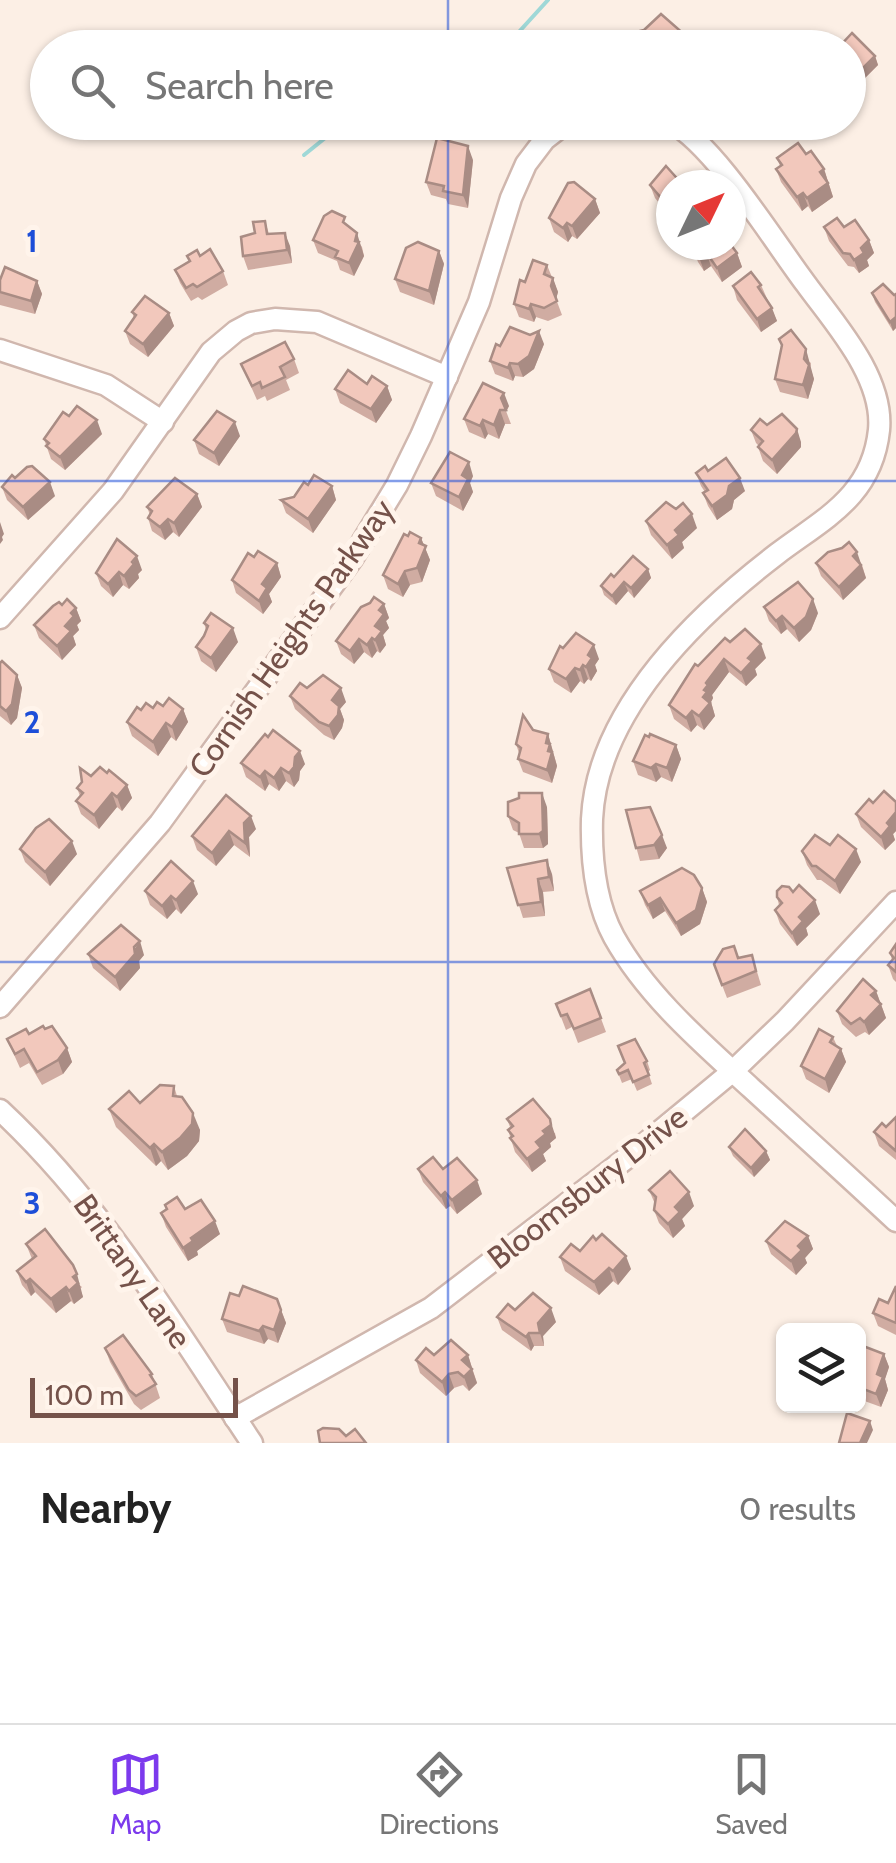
<!DOCTYPE html>
<style>
:root{--surface:#fff;--page:#f6f6f6;--text:#222;--muted:#767676;--line:#e0e0e0;--accent:#7c3aed}
body{margin:0;font-family:Cabin,sans-serif;background:var(--page);color:var(--text)}
.controls{position:absolute;right:30px;bottom:30px;display:grid;overflow:hidden;border-radius:15px;box-shadow:0 2px 8px #0004}
.controls button{width:90px;height:90px;display:grid;place-items:center;padding:0;border:0;border-bottom:2px solid var(--line);background:var(--surface);color:var(--text);font:50px sans-serif}
.compass{position:absolute;left:656px;top:170px;width:90px;height:90px;border-radius:50%;background:var(--surface);box-shadow:0 2px 8px #0004;rotate:47deg}
.scale{position:absolute;left:30px;bottom:25px;width:208px;box-sizing:border-box;padding-left:10px;border:5px solid #75524a;border-top:0;font-size:28px;line-height:35px;white-space:nowrap;color:#75524a;-webkit-text-stroke:8px #fff4eb;paint-order:stroke}
.list{margin:0;padding:0;list-style:none}
h2{display:flex;justify-content:space-between;align-items:center;height:130px;margin:0;padding:0 40px;font-size:42px}
h2 small{font-size:32px;font-weight:400;color:var(--muted)}
.icon{flex:none;width:55px;height:55px;fill:none;stroke:currentColor;stroke-width:2;stroke-linecap:round;stroke-linejoin:round}
.map{position:relative;flex:none;width:896px;height:1443px;overflow:hidden}
.search{position:absolute;background:var(--surface);box-shadow:0 2px 8px #0004;left:30px;right:30px;top:30px;height:110px;display:flex;align-items:center;gap:25px;box-sizing:border-box;padding:0 35px;border-radius:55px;color:var(--muted);font-size:38px}
.sheet{height:280px;background:var(--surface)}
nav{display:flex;justify-content:space-around;align-items:center;box-sizing:border-box;height:140px;border-top:2px solid var(--line);background:var(--surface);font-size:28px;color:var(--muted)}
nav a{display:grid;justify-items:center;gap:5px}
nav .on{color:var(--accent)}
.map>svg:first-child{display:block}
.lines{fill:none;stroke-linecap:round;stroke-linejoin:round}
.stream{stroke:#9fd8d7;stroke-width:4}
.minor-casing{stroke:#d0b7ae;stroke-width:25}
.minor{stroke:#fff;stroke-width:20}
.wall{fill:#d0aca2}
.shaded-wall{fill:#a98c84}
.building{fill:#f2c8bc;stroke:#a98c84;stroke-width:2.5}
.grid{fill:none;stroke:#1d4ed8;stroke-width:2.5;stroke-opacity:0.55}
.labels{text-anchor:middle;dominant-baseline:central;stroke-width:10;stroke-linejoin:round;paint-order:stroke}
.street-label{font-size:32px;fill:#75524a;stroke:#fff4eb}
.grid-label{font-size:32px;text-anchor:middle;font-weight:bold;fill:#1d4ed8;stroke:#fff4eb;stroke-width:10;stroke-linejoin:round;paint-order:stroke}
</style>
<div class="map">
<svg width="896" height="1443" viewBox="0 0 896 1443">
<rect width="100%" height="100%" fill="#fcefe5"/>
<g class="lines">
<g class="stream">
<polyline points="438,48 442,45 508,44 548,0"/>
<polyline points="304,155 345,122"/>
</g>
<defs>
<g id="minor">
<path d="M671,122C714,144 775,243 806,284C835,324 884,377 879,430C872,497 823,519 777,554C696,616 597,711 592,819C591,858 595,902 614,937C647,996 702,1043 751,1088C799,1132 848,1176 896,1221"/>
<polyline points="0,350 106,385 163,422"/>
<polyline points="0,618 113,491 211,352 236,331 251,323 275,319 317,322 447,377"/>
<polyline points="0,1007 160,823 352,559 397,485 421,436 479,302 511,198 526,164 545,139 567,122"/>
<path d="M0,1110C104,1207 174,1326 252,1443"/>
<polyline points="235,1418 431,1308 641,1147 733,1071 785,1021 896,902"/>
</g>
</defs>
<use href="#minor" class="minor-casing"/>
<use href="#minor" class="minor"/>
</g>
<g class="wall">
<polygon points="848,48 875,56 878,65 864,79 848,64"/>
<polygon points="741,122 769,122 755,135"/>
<polygon points="806,154 824,169 833,197 812,212 808,206 802,211 781,182 776,169 780,166 777,158"/>
<polygon points="473,160 468,208 448,204 446,199 431,195 426,182"/>
<polygon points="650,185 671,185 671,213 668,214 655,198"/>
<polygon points="595,199 600,213 577,239 572,236 568,242 554,232 549,218"/>
<polygon points="265,221 269,234 290,246 292,263 248,270 243,256 255,233"/>
<polygon points="348,226 362,247 364,256 354,276 340,270 337,261 318,253 313,240"/>
<polygon points="824,227 844,227 869,240 874,253 867,260 869,266 859,273 854,267 848,266 829,241"/>
<polygon points="693,249 737,253 742,267 722,282 711,266 704,271 698,262"/>
<polygon points="439,251 444,264 434,305 400,292 395,279"/>
<polygon points="187,256 200,256 223,271 228,285 202,300 198,297 191,301 180,283 175,270 189,261"/>
<polygon points="547,265 558,292 556,299 562,315 548,321 536,317 534,322 519,317 514,304 525,282"/>
<polygon points="0,280 37,281 42,294 35,314 0,305"/>
<polygon points="761,285 777,321 761,332 737,300 733,286"/>
<polygon points="872,293 894,295 896,294 896,328 893,331 875,302"/>
<polygon points="132,312 169,313 174,326 148,357 130,344 125,331 134,318"/>
<polygon points="779,339 811,363 810,368 814,379 808,399 780,392 775,379 782,348"/>
<polygon points="544,344 534,369 523,377 515,376 513,381 495,374 490,361 500,346"/>
<polygon points="294,359 299,373 286,380 290,390 267,401 265,396 257,400 241,364"/>
<polygon points="367,384 387,386 392,400 376,423 340,403 335,389"/>
<polygon points="509,406 506,411 511,424 505,424 499,439 488,434 485,439 469,432 464,419"/>
<polygon points="69,416 102,434 65,470 51,459 44,439"/>
<polygon points="767,425 801,442 801,447 777,474 763,461 758,447 759,446 756,443 751,430"/>
<polygon points="240,436 219,466 199,454 194,440"/>
<polygon points="708,471 745,491 734,500 732,509 717,520 708,506 703,493 705,492 701,486 696,473"/>
<polygon points="473,476 470,483 473,492 463,511 436,496 431,483"/>
<polygon points="15,478 55,496 28,520 7,500 2,487"/>
<polygon points="308,485 332,486 336,500 313,533 286,513 281,500 294,497"/>
<polygon points="197,494 202,507 179,537 173,532 165,540 152,531 148,518 150,515 147,507"/>
<polygon points="646,521 697,528 682,542 684,548 672,559 651,535"/>
<polygon points="408,536 421,538 430,560 422,582 410,585 403,597 388,589 383,575"/>
<polygon points="254,557 277,563 281,577 269,594 272,602 263,614 236,593 232,580"/>
<polygon points="816,563 862,565 866,578 843,600 821,576"/>
<polygon points="648,569 651,578 634,598 628,591 616,605 604,595 601,586 614,577"/>
<polygon points="142,570 138,574 139,578 129,589 123,585 113,597 101,586 96,573"/>
<polygon points="384,604 389,618 386,621 389,628 383,635 386,645 380,653 377,651 372,658 364,652 354,664 341,654 336,641"/>
<polygon points="62,605 76,608 81,621 77,625 79,630 73,636 76,645 62,660 39,638 34,625"/>
<polygon points="764,607 818,613 811,630 799,642 787,629 781,634 769,621"/>
<polygon points="204,623 238,642 216,672 201,661 196,647 206,630"/>
<polygon points="730,642 766,658 755,669 757,675 746,686 729,672 712,695 713,698 711,702 715,716 704,730 697,725 691,732 674,719 669,705 698,666"/>
<polygon points="563,648 599,659 595,665 597,671 591,681 588,679 584,684 580,681 571,693 554,682 549,669"/>
<polygon points="0,663 17,675 22,688 17,718 11,725 0,716"/>
<polygon points="307,688 346,702 340,709 344,720 342,728 334,740 324,735 295,709 290,696"/>
<polygon points="163,706 183,709 188,722 176,741 171,737 158,756 132,736 127,722 141,710"/>
<polygon points="533,730 548,734 557,766 552,783 523,772 518,759 519,753 516,744"/>
<polygon points="676,745 681,759 672,782 661,777 656,782 638,775 633,761"/>
<polygon points="241,763 305,764 300,771 299,780 294,787 286,781 279,791 269,784 265,791 246,777"/>
<polygon points="107,773 127,785 132,798 122,811 117,807 99,829 81,814 76,801 80,796 77,788 91,776"/>
<polygon points="896,802 896,831 893,834 895,840 885,850 861,827 856,814 873,803"/>
<polygon points="547,807 548,844 543,848 524,848 519,833 513,830 508,816"/>
<polygon points="626,810 667,848 659,859 640,861"/>
<polygon points="256,829 249,837 250,857 234,845 216,866 197,850 192,836"/>
<polygon points="830,845 861,862 840,894 821,880 817,880 807,865 802,851"/>
<polygon points="20,849 77,854 50,886 25,862"/>
<polygon points="507,868 552,874 554,891 543,892 545,916 523,918"/>
<polygon points="702,888 707,902 700,924 681,936 665,911 653,919 645,905 640,891"/>
<polygon points="145,891 198,894 181,914 176,909 167,919 150,905"/>
<polygon points="777,897 820,914 806,928 808,935 797,946 780,924 775,910 779,905"/>
<polygon points="896,944 896,982 893,979 888,965 892,960 890,953"/>
<polygon points="88,954 144,955 139,961 140,968 120,991 93,968"/>
<polygon points="752,955 761,985 727,998 714,964"/>
<polygon points="590,989 606,1032 578,1043 572,1027 566,1030 556,1004"/>
<polygon points="876,991 886,1018 869,1035 865,1032 856,1037 842,1024 837,1011"/>
<polygon points="45,1029 67,1048 72,1062 63,1074 42,1085 29,1063 20,1068 7,1039"/>
<polygon points="833,1037 837,1046 841,1049 846,1062 829,1093 806,1079 801,1066"/>
<polygon points="647,1061 650,1070 648,1072 652,1084 637,1091 632,1079 622,1083 617,1070"/>
<polygon points="174,1086 177,1096 200,1130 199,1141 187,1156 168,1170 161,1161 156,1166 116,1127 109,1109 140,1103"/>
<polygon points="896,1117 896,1160 879,1146 874,1132 886,1127"/>
<polygon points="507,1119 555,1133 556,1138 550,1143 551,1147 543,1154 546,1161 532,1172 515,1152 508,1130 510,1127"/>
<polygon points="729,1147 766,1151 770,1160 754,1177 733,1156"/>
<polygon points="418,1169 443,1169 482,1194 457,1214 450,1206 446,1209 423,1182"/>
<polygon points="649,1190 694,1206 682,1219 685,1226 673,1238 659,1223 654,1210 655,1204"/>
<polygon points="165,1205 185,1209 220,1234 197,1251 198,1255 188,1261 166,1227 161,1213 166,1210"/>
<polygon points="808,1236 813,1249 805,1258 807,1263 796,1275 771,1254 766,1241"/>
<polygon points="26,1244 82,1287 80,1289 83,1297 74,1304 71,1301 56,1313 35,1292 31,1296 22,1285 17,1271 32,1259"/>
<polygon points="580,1251 631,1269 618,1285 613,1281 599,1295 565,1271 560,1257"/>
<polygon points="896,1286 896,1335 878,1326 873,1313 888,1303"/>
<polygon points="239,1296 277,1299 286,1323 278,1343 268,1339 264,1344 227,1332 222,1319"/>
<polygon points="515,1310 556,1322 543,1336 544,1346 534,1346 531,1351 502,1330 497,1317"/>
<polygon points="105,1348 152,1374 160,1398 141,1410 134,1404 110,1362"/>
<polygon points="884,1354 889,1367 885,1379 888,1390 881,1407 859,1399 858,1359"/>
<polygon points="434,1355 468,1355 477,1383 469,1391 463,1385 454,1388 446,1396 420,1373 416,1360"/>
</g>
<g class="shaded-wall">
<polygon points="875,56 878,65 864,79 861,70"/>
<polygon points="750,122 769,122 755,135"/>
<polygon points="468,146 473,160 468,208 463,195"/>
<polygon points="824,169 833,197 812,212 807,198 820,172"/>
<polygon points="803,193 808,206 802,211 797,197"/>
<polygon points="595,199 600,213 577,239 572,226"/>
<polygon points="567,223 572,236 568,242 563,228"/>
<polygon points="285,233 290,246 292,263 287,250"/>
<polygon points="357,233 364,256 354,276 349,263"/>
<polygon points="869,240 874,253 867,260 869,266 859,273 854,260 861,248"/>
<polygon points="439,251 444,264 434,305 429,291"/>
<polygon points="706,252 711,266 704,271 699,257"/>
<polygon points="737,253 742,267 722,282 717,268"/>
<polygon points="553,278 558,292 556,299 551,286"/>
<polygon points="37,281 42,294 35,314 31,301"/>
<polygon points="531,304 536,317 534,322 529,309"/>
<polygon points="772,308 777,321 761,332 757,319"/>
<polygon points="169,313 174,326 148,357 143,344"/>
<polygon points="896,317 896,328 893,331 890,322"/>
<polygon points="539,331 544,344 534,369 523,377 518,364"/>
<polygon points="806,349 814,379 808,399 803,385"/>
<polygon points="510,363 515,376 513,381 508,368"/>
<polygon points="387,386 392,400 376,423 371,409"/>
<polygon points="504,393 509,406 506,412 501,398"/>
<polygon points="500,410 505,424 499,439 494,425"/>
<polygon points="97,420 102,434 65,470 60,457"/>
<polygon points="483,420 488,434 485,439 480,426"/>
<polygon points="235,422 240,436 219,466 214,453"/>
<polygon points="797,429 801,442 801,447 777,474 772,460"/>
<polygon points="469,462 473,476 470,483 473,492 463,511 459,497 462,475"/>
<polygon points="740,478 745,491 734,500 732,509 717,520 712,506 729,486"/>
<polygon points="50,482 55,496 28,520 23,507"/>
<polygon points="332,486 336,500 313,533 308,519"/>
<polygon points="197,494 202,507 179,537 174,523"/>
<polygon points="692,514 697,528 682,542 684,548 672,559 667,545 675,530"/>
<polygon points="168,519 173,532 165,540 160,527"/>
<polygon points="0,522 4,534 2,537 3,540 0,544"/>
<polygon points="421,538 430,560 422,582 417,568 419,543"/>
<polygon points="857,552 866,578 843,600 839,587 853,556"/>
<polygon points="137,556 142,570 138,574 139,578 129,589 124,576"/>
<polygon points="277,563 281,577 269,594 272,602 263,614 259,601 262,584"/>
<polygon points="648,569 651,578 634,598 631,588"/>
<polygon points="405,571 410,585 403,597 398,584"/>
<polygon points="119,572 123,585 113,597 108,584"/>
<polygon points="624,582 628,591 616,605 612,596"/>
<polygon points="813,599 818,613 811,630 799,642 794,628"/>
<polygon points="384,604 389,618 386,621 389,628 383,635 386,645 380,653 375,640 375,626 379,610"/>
<polygon points="76,608 81,621 77,625 79,630 73,636 76,645 62,660 57,646 71,613"/>
<polygon points="782,616 787,629 781,634 776,621"/>
<polygon points="233,628 238,642 216,672 211,658"/>
<polygon points="372,638 377,651 372,658 367,645"/>
<polygon points="359,639 364,652 354,664 350,651"/>
<polygon points="761,644 766,658 755,669 757,675 746,686 741,673 748,658"/>
<polygon points="594,645 599,659 595,665 597,671 591,681 586,667 588,655"/>
<polygon points="724,659 729,672 712,695 713,698 711,702 715,716 704,730 699,716 706,683"/>
<polygon points="583,665 588,679 584,684 580,670"/>
<polygon points="575,668 580,681 571,693 566,679"/>
<polygon points="17,675 22,688 17,718 11,725 6,711"/>
<polygon points="341,688 346,702 340,709 344,720 342,728 334,740 329,726 332,700"/>
<polygon points="183,709 188,722 176,741 172,727"/>
<polygon points="692,711 697,725 691,732 686,718"/>
<polygon points="166,723 171,737 158,756 153,742"/>
<polygon points="548,734 557,766 552,783 547,770 546,743"/>
<polygon points="676,745 681,759 672,782 667,768"/>
<polygon points="300,751 305,764 300,771 299,780 294,787 289,773 295,757"/>
<polygon points="656,764 661,777 656,782 651,768"/>
<polygon points="281,768 286,781 279,791 274,778"/>
<polygon points="265,771 269,784 265,791 260,777"/>
<polygon points="127,785 132,798 122,811 117,797"/>
<polygon points="112,793 117,807 99,829 94,815"/>
<polygon points="542,793 547,807 548,844 543,848 539,834"/>
<polygon points="896,812 896,831 893,834 895,840 885,850 881,837 887,823"/>
<polygon points="251,816 256,829 249,837 250,857 245,843 244,823"/>
<polygon points="229,831 234,845 216,866 212,853"/>
<polygon points="662,835 667,848 659,859 654,845"/>
<polygon points="72,841 77,854 50,886 45,872"/>
<polygon points="856,849 861,862 840,894 835,881"/>
<polygon points="547,860 552,874 554,891 549,877"/>
<polygon points="538,879 543,892 545,916 541,902"/>
<polygon points="193,881 198,894 181,914 176,900"/>
<polygon points="702,888 707,902 700,924 681,936 676,923"/>
<polygon points="171,896 176,909 167,919 162,906"/>
<polygon points="660,898 665,911 653,919 648,905"/>
<polygon points="815,900 820,914 806,928 808,935 797,946 792,933 799,917"/>
<polygon points="140,941 144,955 139,961 140,968 120,991 115,977"/>
<polygon points="876,991 886,1018 869,1035 864,1022 871,995"/>
<polygon points="67,1048 72,1062 63,1074 58,1060"/>
<polygon points="841,1049 846,1062 829,1093 825,1079"/>
<polygon points="193,1113 200,1130 199,1141 187,1156 168,1170 162,1152"/>
<polygon points="550,1119 556,1138 550,1143 551,1147 543,1154 546,1161 532,1172 527,1159"/>
<polygon points="154,1144 161,1161 156,1166 150,1148"/>
<polygon points="766,1151 770,1160 754,1177 751,1168"/>
<polygon points="477,1180 482,1194 457,1214 452,1200"/>
<polygon points="445,1192 450,1206 446,1209 441,1196"/>
<polygon points="689,1192 694,1206 682,1219 685,1226 673,1238 668,1224 675,1207"/>
<polygon points="215,1221 220,1234 197,1251 198,1255 188,1261 183,1248 191,1238"/>
<polygon points="808,1236 813,1249 805,1258 807,1263 796,1275 791,1261 798,1246"/>
<polygon points="626,1256 631,1269 618,1285 613,1271"/>
<polygon points="609,1268 613,1281 599,1295 594,1282"/>
<polygon points="77,1274 83,1297 74,1304 69,1291 73,1277"/>
<polygon points="30,1279 35,1292 31,1296 26,1282"/>
<polygon points="66,1287 71,1301 56,1313 51,1299"/>
<polygon points="551,1308 556,1322 543,1336 544,1346 540,1333 538,1323"/>
<polygon points="281,1310 286,1323 278,1343 274,1330"/>
<polygon points="263,1326 268,1339 264,1344 259,1331"/>
<polygon points="529,1333 534,1346 531,1351 526,1337"/>
<polygon points="884,1354 889,1367 885,1379 888,1390 881,1407 876,1394 877,1374"/>
<polygon points="468,1355 472,1368 467,1374 462,1360"/>
<polygon points="472,1369 477,1383 469,1391 464,1377"/>
<polygon points="449,1374 454,1388 446,1396 442,1382"/>
<polygon points="870,1421 873,1430 867,1443 860,1443"/>
</g>
<g class="building">
<polygon points="661,14 685,35 685,48 661,48 657,44 644,48 632,48 628,34 644,30"/>
<polygon points="852,33 875,56 861,70 848,58 848,48 838,48"/>
<polygon points="437,138 468,146 463,195 443,191 444,186 426,182"/>
<polygon points="798,143 806,154 811,151 824,169 820,172 828,183 807,198 803,193 797,197 776,169 782,165 777,158"/>
<polygon points="666,166 683,185 671,185 671,201 667,199 663,200 650,185"/>
<polygon points="574,182 595,199 572,226 567,223 563,228 549,218 568,183"/>
<polygon points="332,211 345,217 343,222 357,233 355,241 359,242 349,263 335,257 338,251 313,240 324,216"/>
<polygon points="837,218 844,227 855,220 869,240 861,248 864,253 854,260 850,254 843,253 824,227"/>
<polygon points="265,221 267,234 285,233 287,250 243,256 241,237 255,233 253,222"/>
<polygon points="418,242 439,251 429,291 395,279 406,248"/>
<polygon points="698,245 731,245 737,253 717,268 706,252 699,257 693,249"/>
<polygon points="210,249 223,271 197,287 193,284 186,288 175,270 190,261 187,256 197,250 200,256"/>
<polygon points="533,260 547,265 544,274 553,278 551,286 557,301 544,308 531,304 529,309 514,304 520,280 525,282"/>
<polygon points="5,267 37,281 31,301 0,292 0,280"/>
<polygon points="751,272 761,285 758,287 772,308 757,319 733,286"/>
<polygon points="883,284 894,295 896,294 896,317 890,322 872,293"/>
<polygon points="145,296 169,313 143,344 125,331 136,315 132,312"/>
<polygon points="510,327 530,335 539,331 529,356 518,364 510,363 508,368 490,361 496,344 500,346"/>
<polygon points="791,330 806,349 804,359 809,365 803,385 775,379 782,345 779,339"/>
<polygon points="285,342 294,359 280,367 285,377 262,388 260,382 252,386 241,364"/>
<polygon points="348,370 367,384 372,376 387,386 371,409 335,389"/>
<polygon points="483,383 504,393 501,398 506,410 500,410 494,425 483,420 480,426 464,419"/>
<polygon points="77,406 97,420 60,457 46,446 49,443 44,439 63,412 69,416"/>
<polygon points="217,411 235,422 214,453 194,440"/>
<polygon points="782,414 797,429 796,433 772,460 758,447 763,441 751,430 760,419 767,425"/>
<polygon points="450,452 469,462 462,475 468,479 459,497 431,483"/>
<polygon points="726,458 740,478 729,486 727,495 712,506 703,493 708,490 696,473 705,466 708,471"/>
<polygon points="32,466 50,482 23,507 2,487 12,475 15,478 27,467"/>
<polygon points="314,475 332,486 308,519 281,500 294,497 304,482 308,485"/>
<polygon points="175,478 197,494 174,523 168,519 160,527 148,518 152,511 147,507"/>
<polygon points="666,502 676,509 683,503 692,514 675,530 679,535 667,545 646,521"/>
<polygon points="410,532 421,538 419,543 426,546 417,568 405,571 398,584 383,575 404,534 408,536"/>
<polygon points="117,539 137,556 132,562 134,564 124,576 119,572 108,584 96,573"/>
<polygon points="849,542 857,552 853,556 861,565 839,587 816,563 828,552 842,548"/>
<polygon points="258,551 277,563 262,584 267,588 259,601 232,580 248,553 254,557"/>
<polygon points="633,556 648,569 631,588 624,582 612,596 601,586 611,574 614,577"/>
<polygon points="798,582 813,599 806,617 794,628 782,616 776,621 764,607"/>
<polygon points="374,597 384,604 379,610 384,614 375,626 382,631 375,640 372,638 367,645 359,639 350,651 336,641 361,607 370,603"/>
<polygon points="67,599 76,608 71,613 74,616 65,626 71,631 57,646 34,625 53,606 59,602 62,605"/>
<polygon points="211,613 233,628 211,658 196,647 204,636 208,626 204,623"/>
<polygon points="745,629 761,644 748,658 752,661 741,673 724,659 706,683 708,685 704,690 707,692 703,697 710,703 699,716 692,711 686,718 669,705 695,664 698,666 725,638 730,642"/>
<polygon points="576,633 594,645 588,655 592,658 586,667 583,665 580,670 575,668 566,679 549,669 560,646 563,648"/>
<polygon points="2,661 17,675 12,704 6,711 0,706 0,663"/>
<polygon points="323,675 341,688 332,700 339,706 338,715 329,726 319,722 290,696 300,683 307,688"/>
<polygon points="169,698 183,709 172,727 166,723 153,742 127,722 137,707 141,710 146,703 153,708 157,702 163,706"/>
<polygon points="523,715 533,730 548,734 546,743 550,744 548,751 552,752 547,770 518,759 521,748 516,744"/>
<polygon points="273,730 300,751 295,757 294,767 289,773 281,768 274,778 265,771 260,777 241,763 265,734 268,737"/>
<polygon points="650,734 676,745 667,768 656,764 651,768 633,761 645,735 649,737"/>
<polygon points="100,767 107,773 109,770 127,785 117,797 112,793 94,815 76,801 83,793 77,788 82,782 80,768 91,776"/>
<polygon points="884,791 896,802 896,812 887,823 890,826 881,837 856,814 869,799 873,803"/>
<polygon points="519,793 542,793 543,831 539,834 519,834 519,823 508,816 508,802 519,798"/>
<polygon points="226,795 251,816 244,823 245,843 229,831 212,853 192,836"/>
<polygon points="650,807 662,835 654,845 636,848 626,810"/>
<polygon points="49,819 72,841 45,872 20,849 36,828"/>
<polygon points="815,835 830,845 838,835 856,849 835,881 816,866 812,866 802,851"/>
<polygon points="547,860 549,877 538,879 541,902 518,905 507,868"/>
<polygon points="171,861 193,881 176,900 171,896 162,906 145,891"/>
<polygon points="682,868 694,875 702,888 696,910 676,923 660,898 648,905 640,891"/>
<polygon points="799,885 815,900 799,917 803,921 792,933 775,910 782,903 777,897 777,891 782,886 789,887 793,892"/>
<polygon points="121,925 140,941 134,947 135,954 115,977 88,954"/>
<polygon points="896,944 896,972 888,965 894,958 890,953"/>
<polygon points="734,946 738,958 752,955 756,971 722,985 714,964 723,949"/>
<polygon points="863,979 876,991 871,995 881,1004 864,1022 860,1018 851,1024 837,1011"/>
<polygon points="590,989 601,1018 574,1029 567,1014 561,1016 556,1004"/>
<polygon points="43,1026 45,1029 52,1026 67,1048 58,1060 37,1072 24,1049 15,1054 7,1039 26,1029 29,1034"/>
<polygon points="819,1029 833,1037 830,1042 841,1049 825,1079 801,1066"/>
<polygon points="635,1039 647,1061 644,1063 649,1075 633,1082 628,1070 619,1074 617,1070 625,1063 618,1046"/>
<polygon points="160,1085 174,1086 173,1096 182,1097 193,1113 192,1124 180,1138 162,1152 154,1144 150,1148 109,1109 129,1091 140,1103"/>
<polygon points="533,1099 550,1119 551,1125 543,1131 546,1134 536,1142 541,1148 527,1159 510,1138 513,1136 508,1130 513,1126 507,1119"/>
<polygon points="896,1117 896,1151 874,1132 882,1123 886,1127"/>
<polygon points="745,1129 766,1151 751,1168 729,1147"/>
<polygon points="433,1157 443,1169 457,1158 477,1180 452,1200 445,1192 441,1196 418,1169"/>
<polygon points="670,1171 689,1192 675,1207 680,1212 668,1224 654,1210 656,1197 649,1190"/>
<polygon points="177,1197 185,1209 201,1200 215,1221 191,1238 193,1241 183,1248 161,1213 167,1209 165,1205"/>
<polygon points="785,1221 808,1236 798,1246 802,1250 791,1261 766,1241"/>
<polygon points="45,1229 73,1265 77,1274 73,1277 78,1283 69,1291 66,1287 51,1299 30,1279 26,1282 17,1271 36,1256 26,1244"/>
<polygon points="602,1234 626,1256 613,1271 609,1268 594,1282 560,1257 571,1244 580,1251 593,1236 596,1240"/>
<polygon points="243,1286 277,1299 281,1310 274,1330 263,1326 259,1331 222,1319 230,1293 239,1296"/>
<polygon points="896,1286 896,1323 873,1313 879,1299 888,1303"/>
<polygon points="533,1293 551,1308 538,1323 540,1333 529,1333 526,1337 497,1317 508,1304 515,1310"/>
<polygon points="123,1335 152,1374 150,1375 156,1384 136,1396 129,1390 105,1348"/>
<polygon points="451,1340 468,1355 462,1360 472,1369 464,1377 458,1372 449,1374 442,1382 416,1360 426,1348 434,1355"/>
<polygon points="863,1346 884,1354 877,1374 883,1377 876,1394 858,1387 858,1373 860,1369 858,1368 858,1359"/>
<polygon points="847,1413 870,1421 860,1443 839,1443"/>
<polygon points="323,1428 339,1429 346,1436 355,1429 366,1443 320,1443 318,1431"/>
</g>
<path class="grid" d="M448,0V48M448,122V1443M0,481H896M0,962H896"/>
<g class="labels">
<g class="street-label">
<text transform="translate(291 638) rotate(-55)">Cornish Heights Parkway</text>
<text transform="translate(587 1187) rotate(-38)">Bloomsbury Drive</text>
<text transform="translate(133 1271) rotate(55)">Brittany Lane</text>
</g>
</g>
<g class="grid-label">
<text x="32" y="252">1</text>
<text x="32" y="733">2</text>
<text x="32" y="1214">3</text>
</g>
</svg>
<div class="controls">
<button><svg class="icon" aria-label="layers" viewBox="0 0 24 24"><path d="M12 4l9 5-9 5-9-5zM3 14l9 5 9-5"/></svg></button>
</div>
<svg class="compass" viewBox="-18 -18 36 36"><path d="M0-13l5 13h-10z" fill="#e53935"/><path d="M0 13l5-13h-10z" fill="#767676"/></svg>
<div class="scale">100 m</div>
<div class="search"><svg class="icon" aria-label="search" viewBox="0 0 24 24"><circle cx="10" cy="10" r="6"/><path d="M15 15l6 6"/></svg>Search here</div>
</div>
<section class="sheet">
<h2>Nearby<small>0 results</small></h2>
<ul class="list">
</ul>
</section>
<nav>
<a class="on"><svg class="icon" aria-label="map" viewBox="0 0 24 24"><path d="M3 6l6-2 6 2 6-2v14l-6 2-6-2-6 2zM9 4v14M15 6v14"/></svg>Map</a>
<a><svg class="icon" aria-label="directions" viewBox="0 0 24 24"><path d="M12 3l9 9-9 9-9-9zM9 14v-3h6M13 9l2 2-2 2"/></svg>Directions</a>
<a><svg class="icon" aria-label="saved" viewBox="0 0 24 24"><path d="M7 4h10v16l-5-4-5 4z"/></svg>Saved</a>
</nav>
